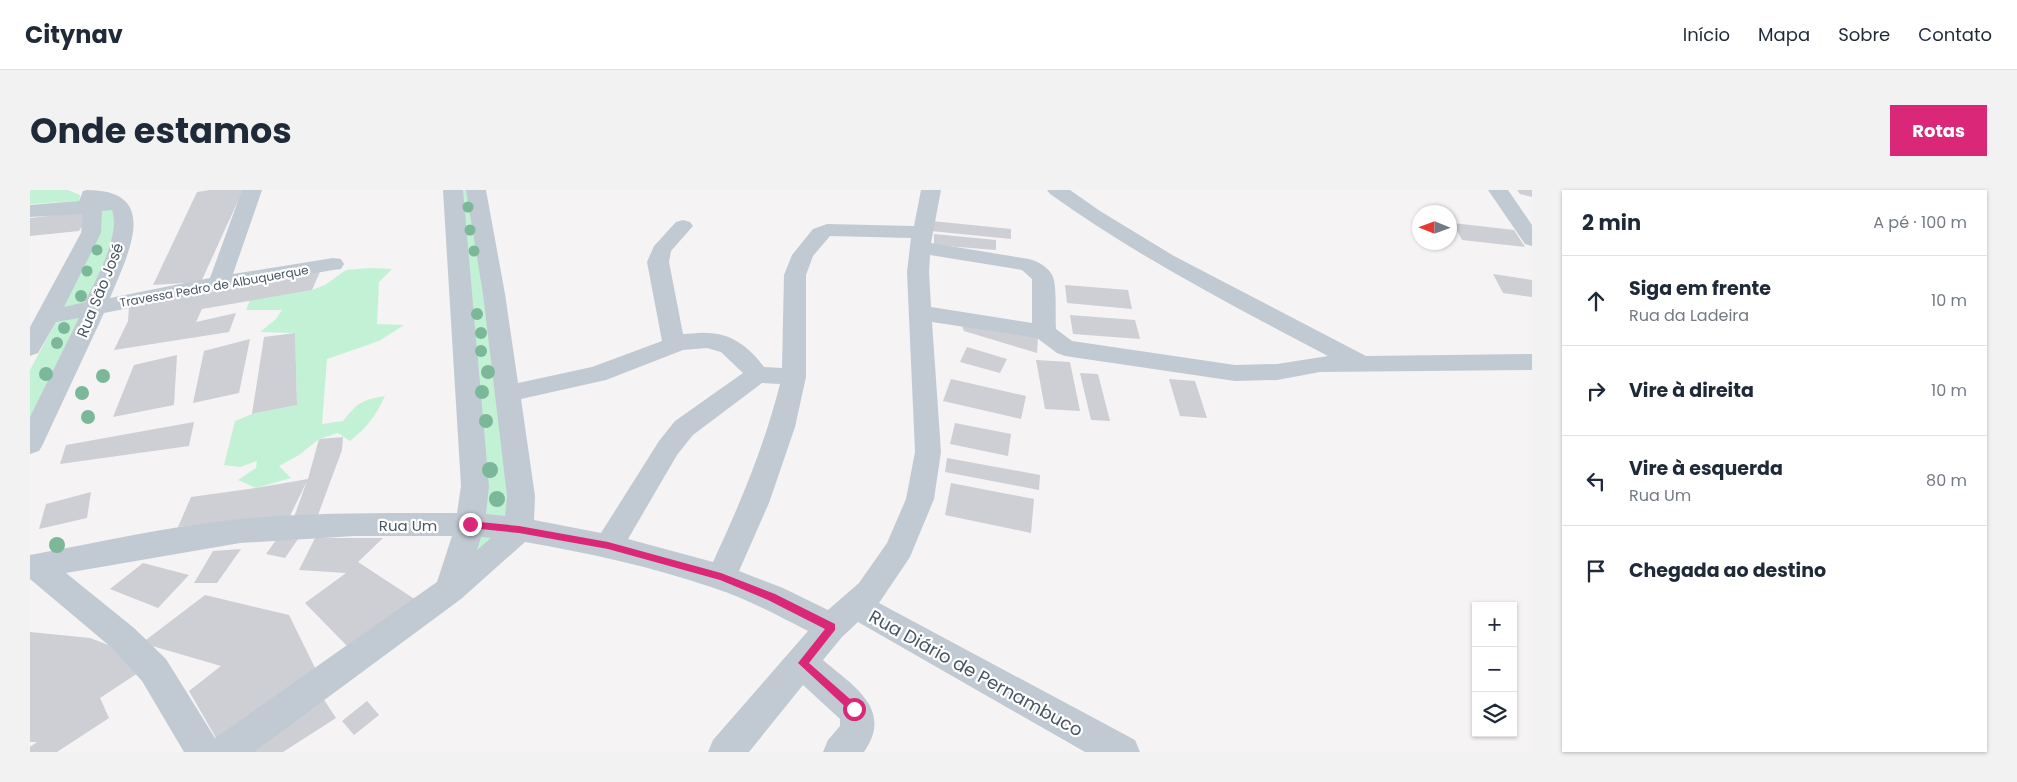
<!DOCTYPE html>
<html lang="pt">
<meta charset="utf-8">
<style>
:root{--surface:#fff;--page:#f2f2f3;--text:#1f2937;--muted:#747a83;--line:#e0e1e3;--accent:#db2777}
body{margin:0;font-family:Poppins,sans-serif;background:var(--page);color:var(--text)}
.controls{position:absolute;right:15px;bottom:15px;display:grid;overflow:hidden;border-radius:0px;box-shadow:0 1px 4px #0004}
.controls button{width:45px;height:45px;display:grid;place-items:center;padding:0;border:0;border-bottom:1px solid var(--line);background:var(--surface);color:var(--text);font:25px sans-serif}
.compass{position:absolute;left:1382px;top:15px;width:45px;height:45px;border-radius:50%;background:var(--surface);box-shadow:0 1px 4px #0004;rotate:271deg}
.stop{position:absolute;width:15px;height:15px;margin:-11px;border:4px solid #db2777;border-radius:50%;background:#fff}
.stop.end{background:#db2777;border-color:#fff;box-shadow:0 1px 5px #0008}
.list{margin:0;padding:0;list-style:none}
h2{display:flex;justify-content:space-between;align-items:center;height:65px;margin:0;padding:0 20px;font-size:21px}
h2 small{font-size:16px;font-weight:400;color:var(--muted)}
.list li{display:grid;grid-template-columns:32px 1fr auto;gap:15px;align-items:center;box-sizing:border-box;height:90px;padding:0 20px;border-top:1px solid var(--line)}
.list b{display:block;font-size:19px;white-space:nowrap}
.list p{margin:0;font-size:16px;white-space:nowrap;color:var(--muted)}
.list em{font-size:16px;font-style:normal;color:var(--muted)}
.icon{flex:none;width:28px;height:28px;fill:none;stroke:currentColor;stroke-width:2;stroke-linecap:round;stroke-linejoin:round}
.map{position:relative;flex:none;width:1502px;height:562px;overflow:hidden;border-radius:0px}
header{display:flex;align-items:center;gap:30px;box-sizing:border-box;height:70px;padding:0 25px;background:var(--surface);border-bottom:1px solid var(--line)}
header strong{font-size:24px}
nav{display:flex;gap:28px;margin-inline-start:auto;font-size:18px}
.intro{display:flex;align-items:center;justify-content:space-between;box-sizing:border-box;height:120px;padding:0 30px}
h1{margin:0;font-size:35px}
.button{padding:12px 22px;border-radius:0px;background:var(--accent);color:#fff;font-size:18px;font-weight:700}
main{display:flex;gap:30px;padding:0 30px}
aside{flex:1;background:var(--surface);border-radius:0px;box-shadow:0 1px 4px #0004}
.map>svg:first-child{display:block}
.green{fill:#c3f1d5}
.building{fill:#cdcfd5}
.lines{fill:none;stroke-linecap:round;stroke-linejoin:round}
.minor{fill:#c1cad2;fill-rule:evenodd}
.tree{fill:#7bb799}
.route{fill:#db2777}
.labels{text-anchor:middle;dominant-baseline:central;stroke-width:4.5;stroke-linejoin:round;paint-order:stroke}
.far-street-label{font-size:12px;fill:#4a5661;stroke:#fff}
.street-label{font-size:15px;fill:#4a5661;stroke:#fff}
.near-street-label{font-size:18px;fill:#4a5661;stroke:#fff}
</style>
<header>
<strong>Citynav</strong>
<nav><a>Início</a><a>Mapa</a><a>Sobre</a><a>Contato</a></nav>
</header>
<div class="intro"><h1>Onde estamos</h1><a class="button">Rotas</a></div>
<main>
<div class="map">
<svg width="1502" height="562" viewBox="0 0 1502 562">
<rect width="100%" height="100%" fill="#f5f3f3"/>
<g class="green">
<polygon points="0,0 38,0 50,5 49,11 0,14"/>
<polygon points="424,0 446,0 489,339 420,400 440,334"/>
<polygon points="60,5 94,27 0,245 0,180 35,115"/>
<path d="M340,78L362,79L349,92L347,134L374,135L349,151L297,169L292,234L313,231C328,212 332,210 355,206C346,226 337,237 320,251L308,243L289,249L269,265L249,276L261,288L226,298L208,290L226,278L227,271L210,277L194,275L205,231L222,224L267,215L265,143L230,142L246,129L252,120H216L220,110L282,100L295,95L316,80Z"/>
</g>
<g class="building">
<polygon points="180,0 213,0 171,92 123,95 167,2"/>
<polygon points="1487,0 1502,0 1502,7 1490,4"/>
<polygon points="62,21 49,41 0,46 0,28"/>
<polygon points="902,31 981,39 981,49 901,41"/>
<polygon points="1423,33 1484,40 1495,57 1432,50"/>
<polygon points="904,44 966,50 966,60 904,55"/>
<polygon points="290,82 282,100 172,119 166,132 206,123 199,142 84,160 98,131 99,117"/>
<polygon points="1463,84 1502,90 1502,107 1473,103"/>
<polygon points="1035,95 1098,100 1102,119 1037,113"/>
<polygon points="1040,125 1105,130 1110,149 1043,144"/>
<polygon points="932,136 1008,147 1007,163 934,141"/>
<polygon points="265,143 267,215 222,224 234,147"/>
<polygon points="220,149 209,203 163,213 174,161"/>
<polygon points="937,157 977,169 970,183 930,172"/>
<polygon points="147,165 144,215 83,227 104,175"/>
<polygon points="1006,170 1040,172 1050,221 1015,219"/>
<polygon points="1050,183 1068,184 1080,231 1061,230"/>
<polygon points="921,189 996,206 991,229 913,211"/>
<polygon points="1139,189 1165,191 1177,228 1150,226"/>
<polygon points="164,232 159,256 30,274 36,255"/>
<polygon points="925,233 981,244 978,266 920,254"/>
<polygon points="313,247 312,260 288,325 264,327 277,291 259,328 205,330 148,337 161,307 226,298 278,289 289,249"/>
<polygon points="917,268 1010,285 1009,300 915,282"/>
<polygon points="921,293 1004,309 1001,343 915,325"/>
<polygon points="61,302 57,328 9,339 16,314"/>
<polygon points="285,348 353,348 328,372 386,410 318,457 275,413 316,383 269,380"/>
<polygon points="268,349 255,368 236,364 246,350"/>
<polygon points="211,359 187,393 164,393 183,361"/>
<polygon points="113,373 159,385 128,418 80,399"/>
<polygon points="175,405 259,425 288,484 186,548 159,501 191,476 112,453"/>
<polygon points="0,442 60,448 92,460 111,481 70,508 79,528 27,562 0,562 0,557 7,552 0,552"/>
<polygon points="291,505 306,528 253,562 214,562"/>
<polygon points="337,511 349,525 324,545 312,531"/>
</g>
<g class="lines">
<g class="minor">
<path d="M57,0C133,0 97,66 80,108L180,88L212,0H232L203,84L303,68L311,69L314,74L311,79L303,80L189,100L74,123L13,254L9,261L0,264V227L49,128L26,132L8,163L0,166V137L51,43L53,24L0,27V15L49,11L53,1ZM82,20C91,45 66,89 55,112L34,117L71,43L72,21Z"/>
<path d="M413,0H433L459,296L456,324L475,326L477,306L453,104L436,0H456L475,104L488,193L562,177L632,151L617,72L624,56L646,32L653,30L660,32L663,36L641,61L639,72L653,144C661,144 669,142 677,143C702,143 720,158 734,177L752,178L754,85L762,65L783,39L797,34L884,36L891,0H911L901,53L999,69C1008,71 1020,78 1023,87C1027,97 1025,128 1026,139L1042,151L1205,175L1247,174L1298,166C1203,116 1108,67 1020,4L1017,0H1040L1070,21L1144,66L1336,166L1502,164V180L1290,182L1247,190L1205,191L1035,166L1027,163L1007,148L902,132L911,262L904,309L880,367L849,413L1105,550L1110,562H1055L828,432L812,447L793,470C823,496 864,519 834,562H793L798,550L810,536V529L773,495L719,562H678L683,550L778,441C747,425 717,409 684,398C622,377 559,363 495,352L431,409L224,562H154L112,491L82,458L0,389V365C70,352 140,336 210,329C282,322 355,323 427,323L431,296ZM800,46L881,48L877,82L885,262L876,309L857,353L829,393L798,420L753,398L709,381L739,313L765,237L776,187V85L783,66ZM900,65L992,80L1002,89V133L901,117L899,82ZM677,158L691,162L713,183L645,231L629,251L571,343L504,330L505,306L491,209L576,190L653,160ZM732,193L750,194C734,257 710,314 683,372L598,349L647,265L663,245ZM324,346H422L407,392L185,548L136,469L104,438L36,383L210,353ZM451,347L461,348L447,360Z"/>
<polygon points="1458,0 1478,0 1502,35 1502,56 1495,54"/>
</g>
</g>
<g class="tree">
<circle cx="438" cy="17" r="5.5"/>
<circle cx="440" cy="40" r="5.5"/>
<circle cx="67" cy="60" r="5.5"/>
<circle cx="444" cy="61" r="5.5"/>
<circle cx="57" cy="81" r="5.5"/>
<circle cx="51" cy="106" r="6"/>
<circle cx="447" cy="124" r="6"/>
<circle cx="34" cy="138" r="6"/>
<circle cx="451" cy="143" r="6"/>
<circle cx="27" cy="153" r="6"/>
<circle cx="451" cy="161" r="6"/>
<circle cx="458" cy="182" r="7"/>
<circle cx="16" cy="184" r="7"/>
<circle cx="73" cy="186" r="7"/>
<circle cx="452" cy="202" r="7"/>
<circle cx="52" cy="203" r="7"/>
<circle cx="58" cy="227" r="7"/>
<circle cx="456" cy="231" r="7"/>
<circle cx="460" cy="280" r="8"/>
<circle cx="467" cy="309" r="8"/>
<circle cx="27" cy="355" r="8"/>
</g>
<polygon class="route" points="440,331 489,336 578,352 691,383 745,404 805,434 805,440 779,473 828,516 828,522 821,522 768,473 795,439 738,410 690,390 578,359 489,343 440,338 436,334"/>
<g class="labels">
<g class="far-street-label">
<text transform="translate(184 96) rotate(-10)">Travessa Pedro de Albuquerque</text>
</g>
<g class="street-label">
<text transform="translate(70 100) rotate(-68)">Rua São José</text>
<text x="378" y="335">Rua Um</text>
</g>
<g class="near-street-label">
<text transform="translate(946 483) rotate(29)">Rua Diário de Pernambuco</text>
</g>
</g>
</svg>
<div class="controls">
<button>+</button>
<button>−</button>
<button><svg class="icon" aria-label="layers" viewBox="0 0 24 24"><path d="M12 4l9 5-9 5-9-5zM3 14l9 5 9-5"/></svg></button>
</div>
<svg class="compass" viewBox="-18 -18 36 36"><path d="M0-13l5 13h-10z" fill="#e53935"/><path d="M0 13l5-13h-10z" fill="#747a83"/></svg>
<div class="stop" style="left:824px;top:519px"></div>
<div class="stop end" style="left:440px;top:334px"></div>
</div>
<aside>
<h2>2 min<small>A pé · 100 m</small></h2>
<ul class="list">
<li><svg class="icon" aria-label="ahead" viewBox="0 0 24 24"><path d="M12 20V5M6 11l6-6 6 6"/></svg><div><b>Siga em frente</b><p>Rua da Ladeira</p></div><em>10 m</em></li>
<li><svg class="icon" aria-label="right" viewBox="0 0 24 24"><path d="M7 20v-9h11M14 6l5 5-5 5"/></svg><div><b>Vire à direita</b></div><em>10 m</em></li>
<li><svg class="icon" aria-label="left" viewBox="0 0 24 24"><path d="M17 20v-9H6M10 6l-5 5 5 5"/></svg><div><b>Vire à esquerda</b><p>Rua Um</p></div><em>80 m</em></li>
<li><svg class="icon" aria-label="arrive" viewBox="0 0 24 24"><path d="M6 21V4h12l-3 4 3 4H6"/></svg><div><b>Chegada ao destino</b></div></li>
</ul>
</aside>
</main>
